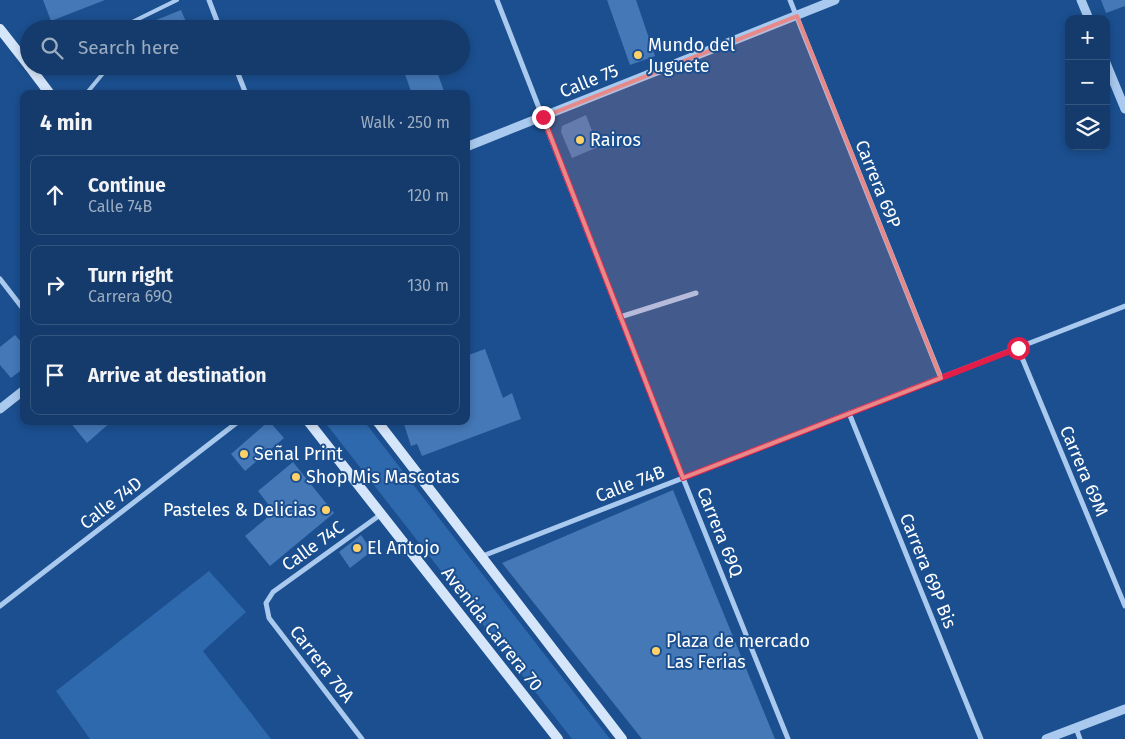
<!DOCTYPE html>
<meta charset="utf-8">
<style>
:root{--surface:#143b6b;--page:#1d4271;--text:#f1f3f6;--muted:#9dadc1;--line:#33557e}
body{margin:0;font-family:"Fira Sans",sans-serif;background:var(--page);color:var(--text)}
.controls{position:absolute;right:15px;top:15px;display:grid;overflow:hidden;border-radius:10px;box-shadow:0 2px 8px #0003}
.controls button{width:45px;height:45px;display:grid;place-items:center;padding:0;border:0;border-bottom:1px solid var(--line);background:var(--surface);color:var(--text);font:25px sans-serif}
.stop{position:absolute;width:15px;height:15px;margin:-11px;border:4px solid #e11d48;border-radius:50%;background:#fff}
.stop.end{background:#e11d48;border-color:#fff;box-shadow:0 1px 5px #0008}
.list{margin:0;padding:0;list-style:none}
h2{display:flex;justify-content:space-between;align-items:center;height:65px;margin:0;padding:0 20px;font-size:21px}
h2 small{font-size:16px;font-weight:400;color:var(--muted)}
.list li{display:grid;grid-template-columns:32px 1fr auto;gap:15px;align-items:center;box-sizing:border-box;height:80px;margin:0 10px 10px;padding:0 10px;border:1px solid var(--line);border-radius:10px}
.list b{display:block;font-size:19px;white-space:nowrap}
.list p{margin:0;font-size:16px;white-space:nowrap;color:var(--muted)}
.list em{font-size:16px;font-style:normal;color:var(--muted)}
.icon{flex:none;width:28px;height:28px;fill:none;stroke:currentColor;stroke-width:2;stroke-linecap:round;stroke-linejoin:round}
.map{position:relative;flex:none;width:1125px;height:739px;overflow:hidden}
.search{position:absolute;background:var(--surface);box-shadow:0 2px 8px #0003;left:20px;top:20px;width:450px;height:55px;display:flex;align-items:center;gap:12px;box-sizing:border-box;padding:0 18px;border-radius:28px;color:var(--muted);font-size:19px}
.panel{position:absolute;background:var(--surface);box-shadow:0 2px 8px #0003;left:20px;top:90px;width:450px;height:335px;border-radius:10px}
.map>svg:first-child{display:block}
.green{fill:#2e69ad}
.building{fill:#4478b7}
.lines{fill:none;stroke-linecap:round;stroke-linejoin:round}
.service{stroke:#a9c9ee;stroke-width:4}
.minor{stroke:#a9c9ee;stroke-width:5}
.tertiary{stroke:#a9c9ee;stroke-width:9}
.secondary{stroke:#d6e6fa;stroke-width:10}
.route{stroke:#e11d48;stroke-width:6}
.marked{fill:#e88989;fill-opacity:0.2;stroke:#e88989;stroke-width:4;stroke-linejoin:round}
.poi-dot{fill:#ffd166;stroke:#1b4f8f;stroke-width:2}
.labels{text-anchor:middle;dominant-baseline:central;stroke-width:4;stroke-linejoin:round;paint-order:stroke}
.poi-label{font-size:18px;fill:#fff;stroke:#1b4f8f;text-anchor:start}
.street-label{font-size:18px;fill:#fff;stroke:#1b4f8f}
</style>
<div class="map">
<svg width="1125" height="739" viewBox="0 0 1125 739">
<rect width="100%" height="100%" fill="#1b4f8f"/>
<g class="green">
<polygon points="324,421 364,421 610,739 572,739"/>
<polygon points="209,571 246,612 203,651 271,739 90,739 56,691"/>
</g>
<g class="building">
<polygon points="43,0 105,0 51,21"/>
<polygon points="607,0 636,0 655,56 630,65"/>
<polygon points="1101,0 1125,0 1125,6 1106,13"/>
<polygon points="181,10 189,29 134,29"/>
<polygon points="402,66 435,66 445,94 412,94"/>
<polygon points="586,115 598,147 572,158 561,132 562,126"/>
<polygon points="15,335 24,345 24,368 11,378 0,365 0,347"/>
<polygon points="485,349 503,398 512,393 521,419 422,456 417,444 411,446 403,421 466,421 466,356"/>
<polygon points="69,421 112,421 87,443"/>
<polygon points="269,421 284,438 245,471 231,454"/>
<polygon points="293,462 334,513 270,566 245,536 274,512 258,491"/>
<polygon points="673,490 775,739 642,739 502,563"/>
<polygon points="361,535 372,551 350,568 339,552"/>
</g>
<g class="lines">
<g class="service">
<polyline points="118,29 177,0"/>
<polyline points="202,29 218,22"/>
<polyline points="86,94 109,66"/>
</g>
<g class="minor">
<polyline points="209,0 220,29"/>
<polyline points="497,0 683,478 788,739"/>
<polyline points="790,0 941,378"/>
<polyline points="235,66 246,94"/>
<polyline points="0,279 24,310"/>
<polyline points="620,317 696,293"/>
<polyline points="1018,348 1125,606"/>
<polyline points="849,413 981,739"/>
<polyline points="480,557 1125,306"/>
<polyline points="0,606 239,421"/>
<polyline points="1076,728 1080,739"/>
<polyline points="362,739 269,618 266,603 273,592 380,515"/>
</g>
<g class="tertiary">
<polyline points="1081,0 1089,19"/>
<polyline points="1106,63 1125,109"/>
<polyline points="466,147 835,0"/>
<polyline points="0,409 24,390"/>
<polyline points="1046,739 1125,709"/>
</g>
<g class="secondary">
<polyline points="0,29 29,66"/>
<polyline points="29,66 50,94"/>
<polyline points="308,421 558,739"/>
<polyline points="377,421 622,739"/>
</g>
</g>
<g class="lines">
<polyline class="route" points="543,117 683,478 1018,348"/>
</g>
<path class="marked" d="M797,16L941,378L683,478L543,117Z"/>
<g class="poi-dot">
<circle cx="638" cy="55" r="5"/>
<circle cx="580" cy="140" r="5"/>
<circle cx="244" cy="454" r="5"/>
<circle cx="296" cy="477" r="5"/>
<circle cx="326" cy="510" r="5"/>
<circle cx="357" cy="548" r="5"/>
<circle cx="656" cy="651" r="5"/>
</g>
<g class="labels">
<g class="poi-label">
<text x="648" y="45">Mundo del<tspan x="648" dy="21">Juguete</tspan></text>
<text x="590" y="140">Rairos</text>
<text x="254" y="454">Señal Print</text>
<text x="306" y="477">Shop Mis Mascotas</text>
<text x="316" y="510" text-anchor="end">Pasteles &amp; Delicias</text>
<text x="367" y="548">El Antojo</text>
<text x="666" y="641">Plaza de mercado<tspan x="666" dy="21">Las Ferias</tspan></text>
</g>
<g class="street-label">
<text transform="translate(589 81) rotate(-22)">Calle 75</text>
<text transform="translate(878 184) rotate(68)">Carrera 69P</text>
<text transform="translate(1084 471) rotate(67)">Carrera 69M</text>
<text transform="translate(630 484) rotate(-21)">Calle 74B</text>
<text transform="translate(111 503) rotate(-38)">Calle 74D</text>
<text transform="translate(720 532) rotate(68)">Carrera 69Q</text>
<text transform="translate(313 546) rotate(-36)">Calle 74C</text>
<text transform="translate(928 571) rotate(68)">Carrera 69P Bis</text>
<text transform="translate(492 629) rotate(52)">Avenida Carrera 70</text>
<text transform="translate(322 664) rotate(52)">Carrera 70A</text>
</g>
</g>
</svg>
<div class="controls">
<button>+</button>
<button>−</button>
<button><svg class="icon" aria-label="layers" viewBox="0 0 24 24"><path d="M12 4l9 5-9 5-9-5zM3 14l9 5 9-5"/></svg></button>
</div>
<div class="stop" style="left:1018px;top:348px"></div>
<div class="stop end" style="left:543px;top:117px"></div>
<div class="search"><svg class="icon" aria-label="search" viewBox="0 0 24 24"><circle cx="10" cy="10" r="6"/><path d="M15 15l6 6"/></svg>Search here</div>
<section class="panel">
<h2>4 min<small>Walk · 250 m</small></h2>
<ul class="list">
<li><svg class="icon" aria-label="ahead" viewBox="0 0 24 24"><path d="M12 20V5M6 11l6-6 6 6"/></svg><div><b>Continue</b><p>Calle 74B</p></div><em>120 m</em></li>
<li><svg class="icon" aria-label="right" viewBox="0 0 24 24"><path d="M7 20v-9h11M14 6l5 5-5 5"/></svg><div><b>Turn right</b><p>Carrera 69Q</p></div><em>130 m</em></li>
<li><svg class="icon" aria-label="arrive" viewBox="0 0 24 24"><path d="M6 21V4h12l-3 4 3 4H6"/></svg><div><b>Arrive at destination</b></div></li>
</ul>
</section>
</div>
